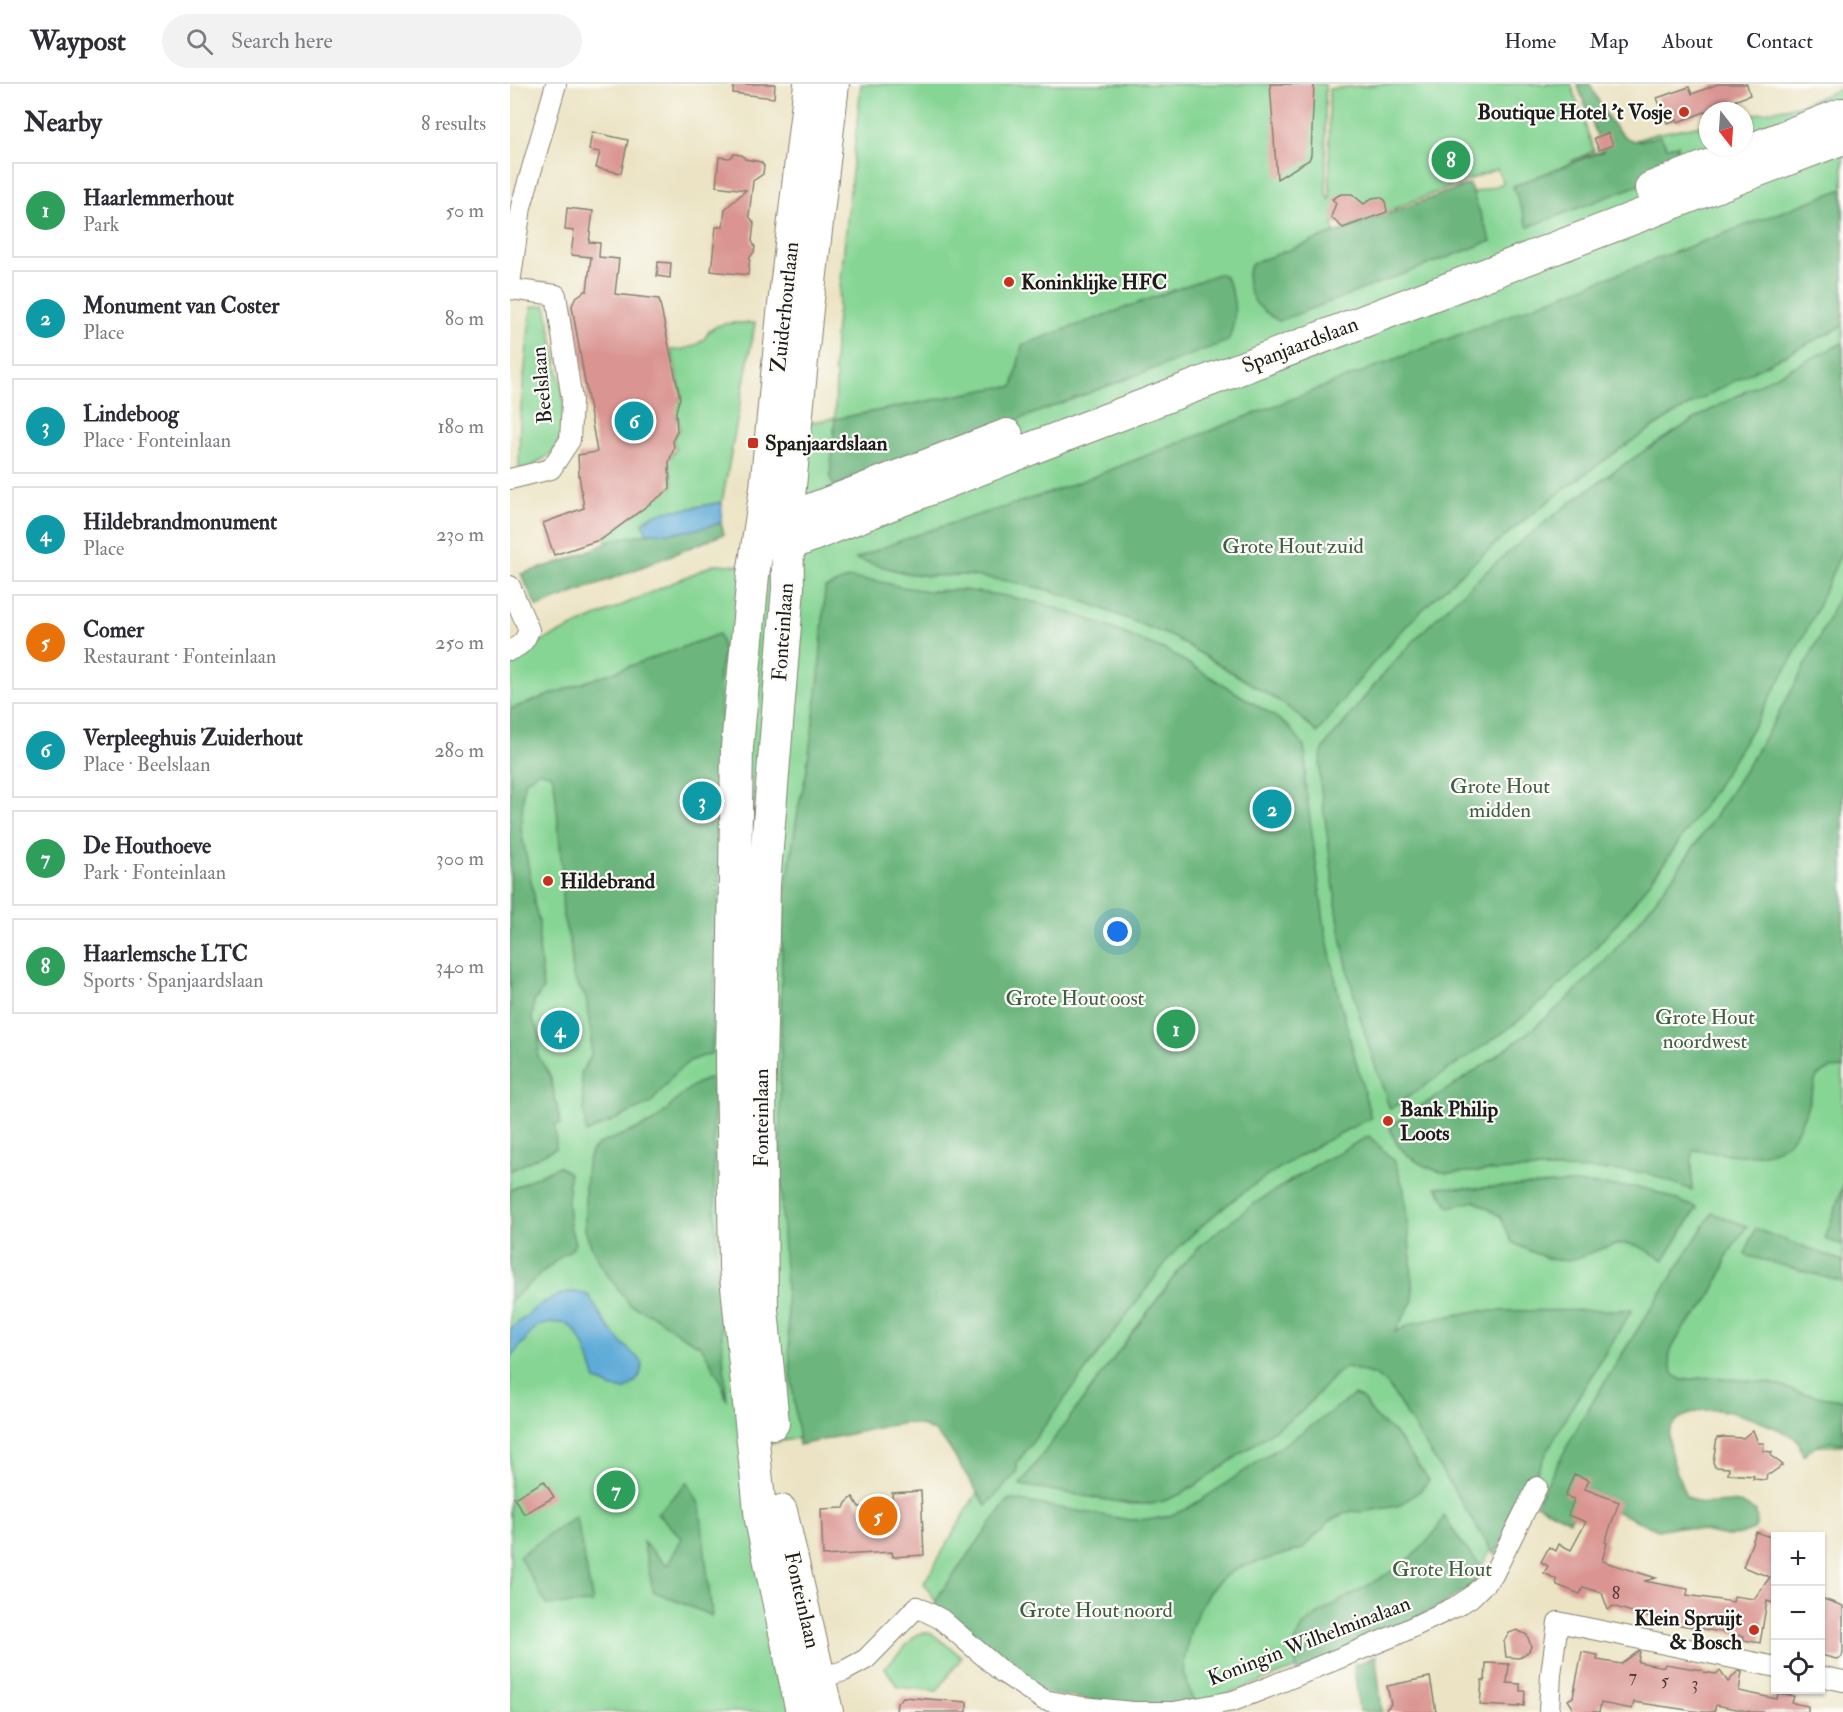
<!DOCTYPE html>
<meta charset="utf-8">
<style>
:root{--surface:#fff;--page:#f2f2f3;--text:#2b2b33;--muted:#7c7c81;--line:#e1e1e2;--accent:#0b8043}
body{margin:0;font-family:"IM FELL Double Pica",serif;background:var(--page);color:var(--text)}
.controls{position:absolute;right:18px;bottom:18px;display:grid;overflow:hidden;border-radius:0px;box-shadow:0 2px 4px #0004}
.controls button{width:54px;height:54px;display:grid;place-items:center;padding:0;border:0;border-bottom:2px solid var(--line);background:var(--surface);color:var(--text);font:30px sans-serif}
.compass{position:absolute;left:1189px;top:18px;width:54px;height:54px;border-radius:50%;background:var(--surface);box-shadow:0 2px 4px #0004;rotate:163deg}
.you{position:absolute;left:608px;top:848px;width:21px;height:21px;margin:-15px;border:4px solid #fff;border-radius:50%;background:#1a73e8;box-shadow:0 0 0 9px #1a73e833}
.badge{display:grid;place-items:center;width:39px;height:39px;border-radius:50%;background:var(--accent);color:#fff;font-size:20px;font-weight:700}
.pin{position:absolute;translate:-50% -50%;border:3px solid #fff;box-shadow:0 2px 6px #0006}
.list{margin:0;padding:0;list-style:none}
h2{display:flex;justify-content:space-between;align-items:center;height:78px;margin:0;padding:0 24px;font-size:26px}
h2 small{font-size:20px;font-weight:400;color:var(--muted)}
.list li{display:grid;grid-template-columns:39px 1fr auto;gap:18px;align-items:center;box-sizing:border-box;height:96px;margin:0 12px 12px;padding:0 12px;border:2px solid var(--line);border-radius:0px}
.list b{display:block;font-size:22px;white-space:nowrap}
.list p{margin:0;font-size:20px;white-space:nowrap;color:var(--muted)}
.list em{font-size:20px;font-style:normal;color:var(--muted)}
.icon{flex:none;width:33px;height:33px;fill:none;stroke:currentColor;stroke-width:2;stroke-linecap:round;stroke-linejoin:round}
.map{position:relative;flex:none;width:1333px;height:1628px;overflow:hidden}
header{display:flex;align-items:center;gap:36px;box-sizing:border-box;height:84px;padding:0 30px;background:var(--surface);border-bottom:2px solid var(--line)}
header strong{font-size:28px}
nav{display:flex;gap:33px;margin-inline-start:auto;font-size:21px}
.search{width:420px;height:54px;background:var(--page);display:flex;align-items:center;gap:15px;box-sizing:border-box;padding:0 21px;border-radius:33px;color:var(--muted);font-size:22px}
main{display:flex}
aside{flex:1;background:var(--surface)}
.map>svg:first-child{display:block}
.green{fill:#86d594;stroke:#517858;stroke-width:1.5;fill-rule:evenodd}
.forest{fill:#6cb67e;stroke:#44694d;stroke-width:1.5}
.water{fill:#5fabd8;stroke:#3e647a;stroke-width:1.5}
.building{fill:#da9592}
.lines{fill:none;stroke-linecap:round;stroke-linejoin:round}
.minor-casing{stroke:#848070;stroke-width:22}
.primary-casing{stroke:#848070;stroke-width:34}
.minor{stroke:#fff;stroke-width:20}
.primary{stroke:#fff;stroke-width:32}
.poi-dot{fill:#c8321e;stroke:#fdfcf7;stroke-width:2}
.labels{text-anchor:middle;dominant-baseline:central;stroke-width:4.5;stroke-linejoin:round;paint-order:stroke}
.number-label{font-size:18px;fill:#4c3a3a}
.poi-label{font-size:21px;font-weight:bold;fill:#1c1c1c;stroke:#fdfcf7;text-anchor:start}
.street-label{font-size:21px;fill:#1c1c1c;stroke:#fdfcf7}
.park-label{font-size:21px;fill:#415d46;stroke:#fdfcf7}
</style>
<header>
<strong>Waypost</strong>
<div class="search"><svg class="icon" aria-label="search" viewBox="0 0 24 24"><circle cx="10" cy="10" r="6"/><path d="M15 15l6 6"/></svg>Search here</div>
<nav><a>Home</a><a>Map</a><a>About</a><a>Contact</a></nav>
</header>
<main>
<aside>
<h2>Nearby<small>8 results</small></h2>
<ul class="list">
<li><span class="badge" style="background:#2e9e5b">1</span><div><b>Haarlemmerhout</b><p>Park</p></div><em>50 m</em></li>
<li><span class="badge" style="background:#0f9aa8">2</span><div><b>Monument van Coster</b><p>Place</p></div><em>80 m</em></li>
<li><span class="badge" style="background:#0f9aa8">3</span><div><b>Lindeboog</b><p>Place · Fonteinlaan</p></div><em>180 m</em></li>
<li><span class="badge" style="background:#0f9aa8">4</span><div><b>Hildebrandmonument</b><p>Place</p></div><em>230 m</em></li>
<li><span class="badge" style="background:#e8710a">5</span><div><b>Comer</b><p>Restaurant · Fonteinlaan</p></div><em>250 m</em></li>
<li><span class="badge" style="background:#0f9aa8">6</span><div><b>Verpleeghuis Zuiderhout</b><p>Place · Beelslaan</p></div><em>280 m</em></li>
<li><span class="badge" style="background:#2e9e5b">7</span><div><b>De Houthoeve</b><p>Park · Fonteinlaan</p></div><em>300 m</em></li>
<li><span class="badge" style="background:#2e9e5b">8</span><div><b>Haarlemsche LTC</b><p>Sports · Spanjaardslaan</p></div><em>340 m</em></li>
</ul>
</aside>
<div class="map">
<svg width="1333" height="1628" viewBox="0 0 1333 1628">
<rect width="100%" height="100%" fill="#fdfcf7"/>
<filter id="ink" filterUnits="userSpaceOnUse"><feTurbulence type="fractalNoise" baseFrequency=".0167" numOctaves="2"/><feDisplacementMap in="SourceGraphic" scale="12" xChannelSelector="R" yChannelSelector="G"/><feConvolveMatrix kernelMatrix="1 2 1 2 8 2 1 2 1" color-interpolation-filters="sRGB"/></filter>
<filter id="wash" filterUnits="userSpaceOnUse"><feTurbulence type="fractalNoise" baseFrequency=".008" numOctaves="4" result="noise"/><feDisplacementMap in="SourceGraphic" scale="24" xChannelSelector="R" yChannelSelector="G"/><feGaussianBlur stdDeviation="1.35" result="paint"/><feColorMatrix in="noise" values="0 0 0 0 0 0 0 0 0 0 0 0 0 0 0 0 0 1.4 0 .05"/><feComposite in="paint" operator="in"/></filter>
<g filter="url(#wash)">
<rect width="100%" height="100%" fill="#ebe3c3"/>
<g class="green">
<path d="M351,0H815L816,110L820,116L819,5L874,0H1061L1084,67L1061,77L1145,50L1198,40V63H1234V32L1290,21L1333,4V1361L1296,1363L1284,1348L1211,1320L1175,1324L1153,1347L1171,1411L1226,1447L1147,1442L1063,1410L1009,1413L967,1491L787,1584L685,1622L431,1526L414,1499L469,1405L432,1345L384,1333L339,1345L272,1357L234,1366L282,1628H0V571L205,480L286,485L297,339L325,334L326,289L324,288L325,253ZM987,85L994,99L743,180L824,149L823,138L836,143Z"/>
<polygon points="36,221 55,323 56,345 42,369 22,382 9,385 10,333 21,223"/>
<path d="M245,239L212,418L176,425L155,427L136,447L142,449L98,458L94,453L163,402L158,377L166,365L163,355L170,345L164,323L172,312L161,266C172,266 184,264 193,256C196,253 198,247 202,245C213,237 232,239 245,239Z"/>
<polygon points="414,1549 421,1549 452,1573 427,1607 388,1603 375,1584 407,1550"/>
</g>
<g class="forest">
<path d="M1067,0H1080C1088,16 1106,57 1127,57C1134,57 1143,54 1150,52L1157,63L1168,61L1161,89L1018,143L1003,102L1093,67Z"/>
<path d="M959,100L981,157L769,237C761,232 752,227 746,219C738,208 733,190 743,179Z"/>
<path d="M1333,105V242C1281,268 1230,293 1180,321C1121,355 1065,396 1012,438C968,474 924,512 885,554C857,585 832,617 807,649L787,630L769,617L665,554L578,519L538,506L498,497L456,491L419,492L395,489L346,475C405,448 465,433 526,413C560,402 593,389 625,376C861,284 1096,193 1333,105Z"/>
<path d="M708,190L714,191C727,212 728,233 718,257L432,364L324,402L320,393L325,335L490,303H503L512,261Z"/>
<path d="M1333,259V464L1304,532L1279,580L1245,640L1203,708L1155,778L1116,829L1074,877L1037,913L997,946L880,1025C867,987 853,949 844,911C829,855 823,798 816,741C813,722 805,682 814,664C817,657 825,650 830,644C845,625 860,606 876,587C962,490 1073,402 1185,335C1233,307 1283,283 1333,259Z"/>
<polygon points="211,439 214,450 114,490 27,523 11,490 60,475 106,455 142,449 166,449"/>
<path d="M339,494L367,497L392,503L419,507L454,506L496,512L534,520L573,533L658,567L761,630L778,642L794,662L796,675L795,698L815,845L829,913L861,1034C788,1069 715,1113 660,1173L507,1379V1388L476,1422L438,1362L425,1348L410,1341L397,1339L376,1342L289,1361L280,1279L272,1131L270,1019L272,854L275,810L289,720L296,691L309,593L315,504Z"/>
<path d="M1333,502V984L1320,985L1307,992C1301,1009 1297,1029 1288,1045C1269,1082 1217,1070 1184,1066L1182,1075V1106L1137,1089L1097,1086L1030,1085L937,1089C919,1086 900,1076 888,1061C884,1057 882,1049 880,1044C896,1030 915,1020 933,1008C972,983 1011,956 1046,925C1103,875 1149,813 1192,751C1246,672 1295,590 1333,502Z"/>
<polygon points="209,550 214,567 209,591 212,653 210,772 202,969 180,977 166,988 141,1019 76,1049 71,989 81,972 81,951 76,914 63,893 61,863 53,833 52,809 54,806 45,704 42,691 29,687 14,698 11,746 24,811 24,819 29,837 29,862 33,906 24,917 22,935 30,950 28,972 40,991 51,1041 45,1040 46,1064 0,1087 0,625"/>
<path d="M204,994C202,1102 207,1209 217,1317L211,1297L191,1262L174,1253L144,1232L120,1221L94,1186L82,1164L75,1146V1106L77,1080L81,1068L87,1061C102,1054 131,1045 144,1037C164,1023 177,997 204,994Z"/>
<polygon points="859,1052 885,1078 894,1106 901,1176 903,1216 885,1248 904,1239 966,1227 1122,1226 1059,1328 1019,1402 985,1472 878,1301 865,1291 836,1283 826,1290 792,1327 686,1401 671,1410 654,1417 641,1420 621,1420 510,1401 671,1183 693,1159 742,1121 804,1082"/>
<polygon points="48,1082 59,1089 58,1119 60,1142 65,1159 62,1165 50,1173 0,1217 0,1106"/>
<path d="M1061,1099L1134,1104L1155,1111L1187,1124L1154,1176C1144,1171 1134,1163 1124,1161C1096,1154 1073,1180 1046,1176C1031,1174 1015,1164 1002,1158L990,1132L965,1117L939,1123L926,1103L966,1104Z"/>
<polygon points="1333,1101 1333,1161 1315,1155"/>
<path d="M1202,1129L1237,1142L1216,1173L1214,1184L1199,1215L1190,1227L1173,1245L1162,1264L1159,1272L1160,1281L1164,1291L1172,1296L1203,1293L1261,1299L1288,1308L1316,1314L1333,1316V1359C1316,1356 1306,1360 1293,1372L1288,1356C1267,1343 1220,1323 1196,1326C1190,1326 1184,1329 1178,1331C1169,1333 1161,1340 1159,1349C1156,1364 1170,1397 1176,1412C1198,1426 1206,1415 1229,1419C1235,1421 1241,1425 1246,1428L1247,1439L1244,1446L1230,1451L1217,1452L1168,1442L1148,1446L1073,1413L1060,1437L1026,1420L1072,1335L1119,1259Z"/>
<polygon points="1245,1145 1333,1177 1333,1198 1235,1171"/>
<polygon points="844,1311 852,1314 866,1334 884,1348 919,1396 910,1407 888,1422 852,1428 843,1427 833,1430 820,1437 792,1465 727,1484 708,1498 700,1507 691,1522 681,1544 676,1566 673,1588 685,1622 658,1628 535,1609 424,1526 425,1520 429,1511 499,1415 620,1436 643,1435 659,1432 676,1425 694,1414 804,1340"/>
<polygon points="178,1398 190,1422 202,1532 143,1507 133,1458 157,1482 172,1454 147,1429"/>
<polygon points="66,1432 83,1519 37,1521 9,1472"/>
<path d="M934,1432L952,1460L978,1490L927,1524L787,1589C785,1574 782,1562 789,1548C797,1535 820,1523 833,1515C871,1494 915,1473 934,1432Z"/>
<polygon points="866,1572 872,1628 849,1628 844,1581"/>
</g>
<g class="water">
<path d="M212,418L211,439C186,446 161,452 136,448L133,439L139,433L155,427L176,425Z"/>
<path d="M57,1208H66L78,1211L96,1240L113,1260L132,1278C132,1292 127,1299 114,1306L100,1303L86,1296C80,1280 72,1244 55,1240C46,1237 36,1240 27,1242L0,1274V1245L32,1219Z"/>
</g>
<g id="blocks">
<g class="building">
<polygon points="224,0 265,0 264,14 223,9"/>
<polygon points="760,0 804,0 801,71 799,76 767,95"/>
<polygon points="1208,0 1237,0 1240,11 1168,38 1167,36 1157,39 1147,14 1179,3 1182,10"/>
<polygon points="82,48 118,56 111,89 86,84 90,68 79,66"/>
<polygon points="1098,49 1103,61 1089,66 1084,54"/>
<polygon points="224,70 232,71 235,75 251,78 254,82 253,90 243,97 239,132 244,139 242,157 245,163 244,168 240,173 238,191 201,187 206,143 213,143 215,125 236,106 206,102 209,73 220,74"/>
<polygon points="831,110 842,110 854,120 862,114 870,113 875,116 877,128 833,144 821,133 826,119 822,115"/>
<polygon points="57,124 83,127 79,158 90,159 89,173 109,175 105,210 149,215 170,314 166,327 167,347 163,356 164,364 159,378 160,405 92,455 44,471 33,439 74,424 69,391 68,371 87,368 62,222 65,214 75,207 77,207 81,173 61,171 64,147 55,146"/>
<polygon points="148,178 161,179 160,194 147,192"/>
<polygon points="1243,1346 1248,1359 1254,1359 1253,1367 1262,1368 1261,1372 1273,1381 1260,1390 1257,1390 1256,1396 1243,1395 1244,1392 1218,1390 1219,1384 1205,1383 1203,1378 1207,1354 1215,1353 1233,1354"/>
<polygon points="1064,1390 1079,1396 1075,1405 1109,1418 1095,1458 1097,1459 1092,1477 1146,1494 1134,1497 1178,1505 1177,1511 1223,1518 1224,1512 1244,1515 1260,1493 1233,1483 1246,1448 1266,1455 1266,1520 1257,1517 1250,1559 1233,1556 1234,1552 1153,1538 1103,1522 1098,1526 1092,1509 1073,1503 1070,1510 1047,1501 1046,1495 1034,1489 1038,1482 1031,1478 1039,1463 1046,1467 1049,1460 1061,1466 1076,1438 1058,1431 1064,1415 1055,1412"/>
<polygon points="34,1397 44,1413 14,1430 4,1414"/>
<polygon points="411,1407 414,1471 383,1473 382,1468 313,1472 311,1425 334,1424 336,1419 343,1413 349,1423 383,1421 382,1409"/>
<polygon points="1311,1514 1333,1522 1333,1567 1332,1573 1326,1575 1311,1571"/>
<polygon points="1007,1546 1017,1551 1021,1562 1019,1567 1009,1574 996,1573 994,1557 999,1549"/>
<polygon points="1129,1567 1130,1567 1128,1578 1154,1583 1155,1580 1192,1586 1193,1588 1206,1590 1210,1587 1218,1598 1228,1587 1232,1588 1229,1607 1267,1615 1268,1609 1284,1612 1282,1619 1298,1622 1298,1628 1242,1628 1206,1621 1204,1628 1191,1628 1124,1618 1122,1625 1091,1619 1089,1628 1061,1628 1062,1622 1058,1616 1063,1613 1072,1568 1088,1571 1087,1576 1111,1580"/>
<polygon points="976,1579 999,1580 997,1599 1010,1600 1010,1607 1015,1607 1014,1622 1009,1621 1009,1623 970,1621 972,1596 975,1597"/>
<polygon points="920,1593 926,1628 874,1628 881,1620 877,1602"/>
<polygon points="393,1613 457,1618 457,1628 386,1628 387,1619"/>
</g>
</g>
</g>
<g filter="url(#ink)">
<use href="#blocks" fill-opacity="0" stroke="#848070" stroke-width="1.5"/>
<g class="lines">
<defs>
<g id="minor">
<polyline points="0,200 11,123 46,0"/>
<polyline points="0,205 46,211 62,316 60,356 41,385 0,395"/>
<path d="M0,502L19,546C15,557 11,562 0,566"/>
<polyline points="1310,1592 1333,1597"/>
<polyline points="301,1596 334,1587 356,1575 407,1523 431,1535 492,1588 534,1616 572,1623 623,1628 662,1628"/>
<polyline points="664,1628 723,1617 749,1607 886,1551 947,1522 961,1513 983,1491 1027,1403"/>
<polyline points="1039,1628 1041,1590 1048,1538 1266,1583"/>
</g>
<g id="primary">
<polyline points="1141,104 1333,30"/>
<polyline points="261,441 497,351"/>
<polyline points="261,453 278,461 530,361 1333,54"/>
<polyline points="263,1339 252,1225 250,986 254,801 278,504 277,434 297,224 323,0"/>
<polyline points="271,1427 317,1628"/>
<polyline points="292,1628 251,1436 225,1183 222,976 227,663 243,491 256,404 273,230 300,0"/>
</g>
</defs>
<use href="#minor" class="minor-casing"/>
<use href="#primary" class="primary-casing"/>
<use href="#minor" class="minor"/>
<use href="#primary" class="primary"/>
</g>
</g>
<g class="poi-dot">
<circle cx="1174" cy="28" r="6"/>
<circle cx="499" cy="198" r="6"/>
<rect x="237" y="353" width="12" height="12" rx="3"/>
<circle cx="38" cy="797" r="6"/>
<circle cx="878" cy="1037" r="6"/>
<circle cx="1244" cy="1546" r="6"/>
</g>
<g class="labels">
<g class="number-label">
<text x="1106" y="1509">8</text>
<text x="1123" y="1592">7</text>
<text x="1155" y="1596">5</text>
<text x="1185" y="1599">3</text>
</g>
<g class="poi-label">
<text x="1162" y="28" text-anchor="end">Boutique Hotel 't Vosje</text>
<text x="511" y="198">Koninklijke HFC</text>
<text x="255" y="359">Spanjaardslaan</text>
<text x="50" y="797">Hildebrand</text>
<text x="890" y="1025">Bank Philip<tspan x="890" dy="24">Loots</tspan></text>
<text x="1232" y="1534" text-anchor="end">Klein Spruijt<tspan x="1232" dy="24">&amp; Bosch</tspan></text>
</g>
<g class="street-label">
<text transform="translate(275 223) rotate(-84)">Zuiderhoutlaan</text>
<text transform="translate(790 261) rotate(-21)">Spanjaardslaan</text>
<text transform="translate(32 301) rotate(-95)">Beelslaan</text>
<text transform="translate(273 548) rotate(-86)">Fonteinlaan</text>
<text transform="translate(251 1034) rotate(-90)">Fonteinlaan</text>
<text transform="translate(292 1516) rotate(77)">Fonteinlaan</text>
<text transform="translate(799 1557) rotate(-21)">Koningin Wilhelminalaan</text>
</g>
<g class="park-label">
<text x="783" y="462">Grote Hout zuid</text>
<text x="990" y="702">Grote Hout<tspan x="990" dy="24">midden</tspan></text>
<text x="565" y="914">Grote Hout oost</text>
<text x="1195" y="933">Grote Hout<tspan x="1195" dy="24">noordwest</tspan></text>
<text x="932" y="1485">Grote Hout</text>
<text x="586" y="1526">Grote Hout noord</text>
</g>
</g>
</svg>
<div class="controls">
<button>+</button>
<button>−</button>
<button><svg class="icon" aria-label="locate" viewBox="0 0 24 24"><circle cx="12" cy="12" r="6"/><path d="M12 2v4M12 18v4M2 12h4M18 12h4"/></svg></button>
</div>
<svg class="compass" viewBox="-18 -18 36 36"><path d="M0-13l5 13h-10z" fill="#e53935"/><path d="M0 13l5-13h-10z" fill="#7c7c81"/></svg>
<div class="you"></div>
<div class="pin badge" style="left:666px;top:945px;background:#2e9e5b">1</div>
<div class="pin badge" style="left:762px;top:725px;background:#0f9aa8">2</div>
<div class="pin badge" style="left:192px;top:717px;background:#0f9aa8">3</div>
<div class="pin badge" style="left:50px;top:946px;background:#0f9aa8">4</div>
<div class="pin badge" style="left:368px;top:1432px;background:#e8710a">5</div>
<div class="pin badge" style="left:124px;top:337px;background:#0f9aa8">6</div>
<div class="pin badge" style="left:106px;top:1406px;background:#2e9e5b">7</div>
<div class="pin badge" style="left:941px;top:76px;background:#2e9e5b">8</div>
</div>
</main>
